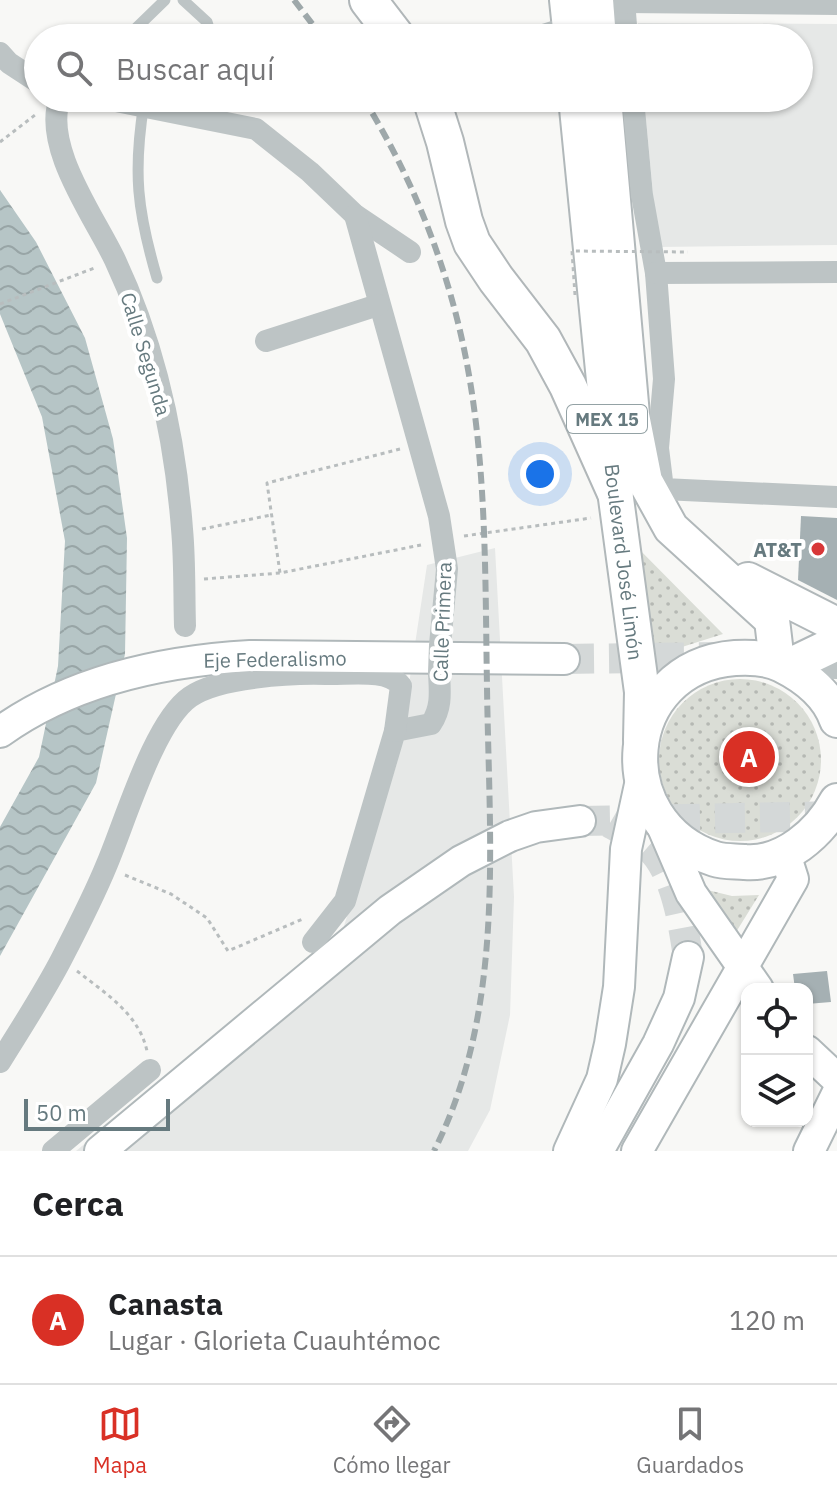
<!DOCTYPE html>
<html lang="es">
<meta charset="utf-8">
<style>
:root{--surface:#fff;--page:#f2f2f2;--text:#202124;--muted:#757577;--line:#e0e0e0;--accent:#d93025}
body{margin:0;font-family:"IBM Plex Sans",sans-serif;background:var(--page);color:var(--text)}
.controls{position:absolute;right:24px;bottom:24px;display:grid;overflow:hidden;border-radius:16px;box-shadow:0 2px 6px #0004}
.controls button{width:72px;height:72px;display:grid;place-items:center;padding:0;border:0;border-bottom:2px solid var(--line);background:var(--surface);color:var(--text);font:40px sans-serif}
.scale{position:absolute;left:24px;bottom:20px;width:146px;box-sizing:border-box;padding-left:8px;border:4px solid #667a7f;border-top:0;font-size:22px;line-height:28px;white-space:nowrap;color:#667a7f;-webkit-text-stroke:6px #fff;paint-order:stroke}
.you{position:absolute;left:540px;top:474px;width:28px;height:28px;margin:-20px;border:6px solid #fff;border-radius:50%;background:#1a73e8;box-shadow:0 0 0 12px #1a73e833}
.badge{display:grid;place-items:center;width:52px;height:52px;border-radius:50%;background:var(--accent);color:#fff;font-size:26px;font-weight:700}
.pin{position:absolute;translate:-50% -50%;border:4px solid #fff;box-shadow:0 2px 8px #0006}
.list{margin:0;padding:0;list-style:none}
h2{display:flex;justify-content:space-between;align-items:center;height:104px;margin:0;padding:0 32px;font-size:34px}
h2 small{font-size:26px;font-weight:400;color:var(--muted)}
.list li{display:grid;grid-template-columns:52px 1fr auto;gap:24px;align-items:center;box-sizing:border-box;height:128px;padding:0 32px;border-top:2px solid var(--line)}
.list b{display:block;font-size:30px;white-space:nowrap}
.list p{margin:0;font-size:26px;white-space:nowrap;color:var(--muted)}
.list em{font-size:26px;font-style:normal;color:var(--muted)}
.icon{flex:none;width:44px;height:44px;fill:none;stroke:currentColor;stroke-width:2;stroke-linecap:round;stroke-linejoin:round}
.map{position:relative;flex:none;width:837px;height:1151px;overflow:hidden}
.search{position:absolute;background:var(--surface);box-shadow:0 2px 6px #0004;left:24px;right:24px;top:24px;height:88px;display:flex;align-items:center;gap:20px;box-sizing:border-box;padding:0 28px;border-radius:44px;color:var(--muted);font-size:30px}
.sheet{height:232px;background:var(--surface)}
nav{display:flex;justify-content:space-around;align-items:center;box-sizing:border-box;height:112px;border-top:2px solid var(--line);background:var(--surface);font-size:22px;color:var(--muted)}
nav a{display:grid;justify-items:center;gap:4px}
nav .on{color:var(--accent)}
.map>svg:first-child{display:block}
.built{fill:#e6e8e7}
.park{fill:url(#park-dots)}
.water{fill:url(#water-waves)}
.building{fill:#a5b0b3}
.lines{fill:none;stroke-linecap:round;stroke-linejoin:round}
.secondary-tunnel{stroke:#d4d8d8;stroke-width:30;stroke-dasharray:30 15;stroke-linecap:butt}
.secondary-casing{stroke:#b0b8ba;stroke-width:34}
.primary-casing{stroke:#b1b8ba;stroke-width:38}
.trunk-casing{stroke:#b1b7b9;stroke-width:40}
.path{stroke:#b8bdbe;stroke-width:3;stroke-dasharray:4 4;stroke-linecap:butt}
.service{stroke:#bdc4c5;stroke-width:11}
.pedestrian{stroke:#bdc4c5;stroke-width:16}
.minor{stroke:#bdc4c5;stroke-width:22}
.secondary{stroke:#fff;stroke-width:30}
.primary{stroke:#fff;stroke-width:34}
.trunk{stroke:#fff;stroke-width:36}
.rail{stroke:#9ea8aa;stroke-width:6;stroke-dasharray:12 6;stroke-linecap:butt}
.path-bridge{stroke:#b8bdbe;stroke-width:3;stroke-dasharray:4 4;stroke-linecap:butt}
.minor-bridge{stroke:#bdc4c5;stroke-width:22}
.poi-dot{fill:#d83738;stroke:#fff;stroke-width:3}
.labels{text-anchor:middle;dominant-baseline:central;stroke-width:8;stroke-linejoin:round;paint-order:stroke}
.shield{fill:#fff;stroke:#94a2a5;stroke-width:2}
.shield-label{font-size:18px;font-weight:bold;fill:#667a7f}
.street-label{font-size:20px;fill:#667a7f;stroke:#fff}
.poi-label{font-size:20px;font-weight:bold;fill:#667a7f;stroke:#fff;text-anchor:end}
</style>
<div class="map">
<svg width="837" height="1151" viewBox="0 0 837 1151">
<defs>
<pattern id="park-dots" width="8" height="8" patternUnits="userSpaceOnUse" patternTransform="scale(2)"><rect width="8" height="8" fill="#daddd6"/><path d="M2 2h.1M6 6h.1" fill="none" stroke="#b5b8b3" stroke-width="1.8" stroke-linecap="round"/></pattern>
<pattern id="water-waves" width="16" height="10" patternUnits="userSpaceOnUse" patternTransform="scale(2)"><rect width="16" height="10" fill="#b6c5c6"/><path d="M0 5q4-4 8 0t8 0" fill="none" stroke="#98a5a6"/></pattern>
</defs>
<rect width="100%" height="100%" fill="#f8f8f6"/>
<g class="built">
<polygon points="638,23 837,24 837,245 658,247 644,98 799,98 799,38 639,38"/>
<polygon points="495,548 514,897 510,1015 490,1110 468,1151 76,1151 343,929 397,763 427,565"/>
</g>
<g class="park">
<polygon points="627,537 723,634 682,647 647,680"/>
<circle cx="740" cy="760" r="81"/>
<polygon points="695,887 732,896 759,895 733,937"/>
</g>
<polygon class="water" points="0,190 36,242 85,338 113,439 127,538 125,654 96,783 0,956 0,827 39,757 58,666 65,541 42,417 0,314"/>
<g class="building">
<polygon points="801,516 837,518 837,600 798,580"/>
<polygon points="827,971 831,1002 807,1004 807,989 795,989 793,974"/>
</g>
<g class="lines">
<g class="secondary-tunnel">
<polyline points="564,659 723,657"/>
<polyline points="580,821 837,816"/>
<path d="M610,823C622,830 637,837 648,846C675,869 683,923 688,957"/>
</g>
<defs>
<g id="secondary">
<path d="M0,732C71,681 163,661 250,656L564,659"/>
<polyline points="661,823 691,893 758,989"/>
<polyline points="807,1051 837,1079"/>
<polyline points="100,1151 390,910 461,861 510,836 536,827 580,821"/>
<polyline points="569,1151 602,1079 610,1044 619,987 626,849 641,780"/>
<polyline points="598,1151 658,1044 679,998 688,957"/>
<polyline points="637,1151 793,879 785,854"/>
<polyline points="809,1151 837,1094"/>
</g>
<g id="primary">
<polyline points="567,0 571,38"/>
<polyline points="596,0 599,38"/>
<polyline points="576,98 615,491 642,692 641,740"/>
<polyline points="604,98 632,415 645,481 671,528 772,620 777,662"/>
<polyline points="748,580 837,625"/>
<polyline points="787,667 837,643"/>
<path d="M837,720C828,694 806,677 782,665C768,658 750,657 735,658C619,667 606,823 715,859C724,862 736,861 745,862C784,865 820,833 837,801"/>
</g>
<g id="trunk">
<polyline points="368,0 397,38"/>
<polyline points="431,98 445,142 464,221 472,243 496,279 543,340 568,386 615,491"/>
</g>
</defs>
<use href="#secondary" class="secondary-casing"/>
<use href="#primary" class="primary-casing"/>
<use href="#trunk" class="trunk-casing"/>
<g class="path">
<polyline points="0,142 35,115"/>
<polyline points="0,304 97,267"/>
<polyline points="400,449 267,483 280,573 421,545"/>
<polyline points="202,529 271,515"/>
<polyline points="464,536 591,518"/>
<polyline points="204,579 280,573"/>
<polyline points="125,875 171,894 207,918 228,951 305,918"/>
<path d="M77,971C105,993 139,1014 147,1051"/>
</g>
<g class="service">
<polyline points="183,0 207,22 212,38"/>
<polyline points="130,34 165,0"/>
<path d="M144,103C133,172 137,210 157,278"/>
</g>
<polyline class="pedestrian" points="524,38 569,24"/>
<g class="minor">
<polyline points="624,0 627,38"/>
<polyline points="624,2 837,4"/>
<polyline points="0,53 9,63 38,82"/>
<path d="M60,98C42,146 94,216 115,260C154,343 175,437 182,529C185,561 184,594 185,626"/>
<polyline points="101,98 256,129 310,172 355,215 410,252"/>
<polyline points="633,98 642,195 656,273 664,379 658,448 663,489 837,497"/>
<polyline points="355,215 439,516 447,569 440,645"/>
<polyline points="656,273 837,272"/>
<polyline points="266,341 378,305"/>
<polyline points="794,667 837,668"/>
<path d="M313,942L345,901L395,731L431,724C442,708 440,692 439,673"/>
<path d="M0,1062C21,1028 44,993 62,958C78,927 94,896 107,864C125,822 154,722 190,697C218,677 292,673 326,674C348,675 388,668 401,686L395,731"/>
<polyline points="53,1151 150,1070"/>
</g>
<use href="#secondary" class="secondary"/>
<use href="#primary" class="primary"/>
<use href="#trunk" class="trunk"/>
<g class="rail">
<polyline points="294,0 323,38"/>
<path d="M363,98C410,173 444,257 463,344C487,456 485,572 487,687C489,843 506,1008 434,1151"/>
</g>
<polyline class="path-bridge" points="575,295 572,251 688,252"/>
<polyline class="minor-bridge" points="439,673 440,645"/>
</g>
<circle class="poi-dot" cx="818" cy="549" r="8"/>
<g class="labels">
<rect class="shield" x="567" y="405" width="80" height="28" rx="6"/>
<g class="shield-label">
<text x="607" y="419">MEX 15</text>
</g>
<g class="street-label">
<text transform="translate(146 354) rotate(73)">Calle Segunda</text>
<text transform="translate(624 562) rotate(83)">Boulevard José Limón</text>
<text transform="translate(442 622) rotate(-88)">Calle Primera</text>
<text transform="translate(275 659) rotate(-1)">Eje Federalismo</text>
</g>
<g class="poi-label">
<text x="802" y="549">AT&amp;T</text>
</g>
</g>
</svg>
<div class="controls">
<button><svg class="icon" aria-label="locate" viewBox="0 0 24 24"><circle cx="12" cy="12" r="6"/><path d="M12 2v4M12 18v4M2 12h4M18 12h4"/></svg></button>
<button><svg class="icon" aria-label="layers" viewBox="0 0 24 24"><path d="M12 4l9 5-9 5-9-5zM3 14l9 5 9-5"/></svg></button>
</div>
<div class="scale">50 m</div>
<div class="you"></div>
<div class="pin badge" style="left:749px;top:757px">A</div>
<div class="search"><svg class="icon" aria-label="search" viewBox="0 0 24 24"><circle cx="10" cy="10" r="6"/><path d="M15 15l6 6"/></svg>Buscar aquí</div>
</div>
<section class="sheet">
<h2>Cerca<small></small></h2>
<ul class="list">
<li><span class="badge">A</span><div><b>Canasta</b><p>Lugar · Glorieta Cuauhtémoc</p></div><em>120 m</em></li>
</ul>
</section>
<nav>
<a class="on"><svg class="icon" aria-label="map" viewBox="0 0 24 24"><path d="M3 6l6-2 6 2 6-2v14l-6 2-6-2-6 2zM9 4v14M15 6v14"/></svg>Mapa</a>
<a><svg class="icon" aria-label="directions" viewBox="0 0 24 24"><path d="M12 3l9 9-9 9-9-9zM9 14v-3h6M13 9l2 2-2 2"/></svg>Cómo llegar</a>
<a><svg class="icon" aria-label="saved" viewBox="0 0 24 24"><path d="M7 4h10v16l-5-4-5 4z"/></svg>Guardados</a>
</nav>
